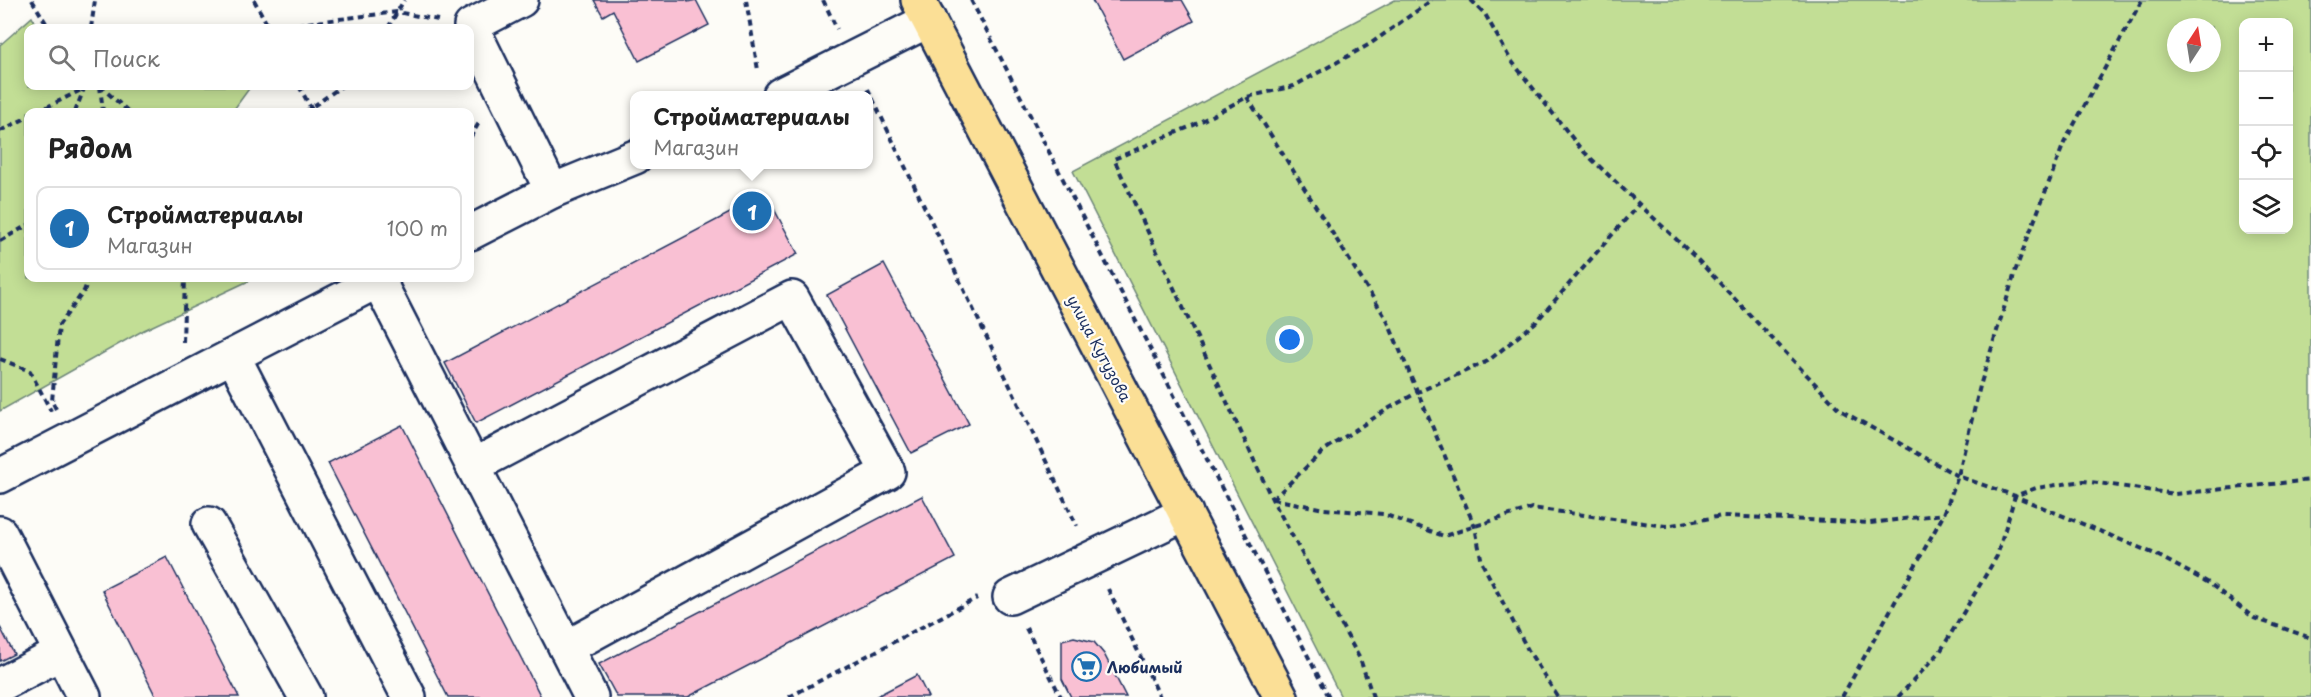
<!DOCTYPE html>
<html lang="ru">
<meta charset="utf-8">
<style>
:root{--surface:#fff;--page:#f6f6f6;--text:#222;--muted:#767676;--line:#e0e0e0;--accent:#1f6fb2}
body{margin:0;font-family:"Playpen Sans",sans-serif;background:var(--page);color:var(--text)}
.controls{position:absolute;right:18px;top:18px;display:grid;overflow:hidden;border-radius:12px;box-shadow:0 3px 15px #0003}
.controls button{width:54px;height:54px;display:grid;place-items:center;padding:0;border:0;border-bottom:2px solid var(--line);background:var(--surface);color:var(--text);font:30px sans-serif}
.compass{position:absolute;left:2167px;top:18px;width:54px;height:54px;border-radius:50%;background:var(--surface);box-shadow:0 3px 15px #0003;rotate:12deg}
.you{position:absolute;left:1290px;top:340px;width:21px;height:21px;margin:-15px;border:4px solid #fff;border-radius:50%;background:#1a73e8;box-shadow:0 0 0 9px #1a73e833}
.badge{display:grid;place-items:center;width:39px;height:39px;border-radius:50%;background:var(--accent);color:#fff;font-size:20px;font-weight:700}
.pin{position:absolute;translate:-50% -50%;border:3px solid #fff;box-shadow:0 2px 6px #0006}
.popup{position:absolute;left:630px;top:91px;width:243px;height:78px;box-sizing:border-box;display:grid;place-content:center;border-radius:12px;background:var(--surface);filter:drop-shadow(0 2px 4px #0005);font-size:20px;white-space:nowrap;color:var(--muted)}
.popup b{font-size:22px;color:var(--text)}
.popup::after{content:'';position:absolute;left:50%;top:100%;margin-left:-12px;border:12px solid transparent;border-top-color:var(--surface)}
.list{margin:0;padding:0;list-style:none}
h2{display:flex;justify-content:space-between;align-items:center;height:78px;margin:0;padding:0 24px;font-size:26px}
h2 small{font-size:20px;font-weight:400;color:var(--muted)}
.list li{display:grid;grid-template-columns:39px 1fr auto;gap:18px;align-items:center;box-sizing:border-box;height:84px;margin:0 12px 12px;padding:0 12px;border:2px solid var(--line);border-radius:12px}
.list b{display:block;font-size:22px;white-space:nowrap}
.list p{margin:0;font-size:20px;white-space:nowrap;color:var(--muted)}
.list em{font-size:20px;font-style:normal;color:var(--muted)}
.icon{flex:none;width:33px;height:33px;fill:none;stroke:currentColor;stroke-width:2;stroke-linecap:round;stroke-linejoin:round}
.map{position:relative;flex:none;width:2311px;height:697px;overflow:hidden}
.search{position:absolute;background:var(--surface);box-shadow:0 3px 15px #0003;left:24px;top:24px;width:450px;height:66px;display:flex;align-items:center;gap:15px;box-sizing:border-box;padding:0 21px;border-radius:12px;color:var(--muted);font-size:22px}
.panel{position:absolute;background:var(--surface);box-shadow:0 3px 15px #0003;left:24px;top:108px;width:450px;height:174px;border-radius:12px}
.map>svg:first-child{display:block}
.green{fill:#c2de95;stroke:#6e867a;stroke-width:1.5;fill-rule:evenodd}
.building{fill:#f9c0d3;stroke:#1b2f5e;stroke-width:1.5}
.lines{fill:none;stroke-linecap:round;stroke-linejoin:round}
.minor-casing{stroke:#1b2f5e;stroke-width:38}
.major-casing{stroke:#1b2f5e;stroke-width:38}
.path{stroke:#1b2f5e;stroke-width:4;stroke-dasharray:6 4.5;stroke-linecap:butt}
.minor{stroke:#fdfcf7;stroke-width:33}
.major{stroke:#fbdf96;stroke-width:33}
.labels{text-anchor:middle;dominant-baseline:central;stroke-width:4.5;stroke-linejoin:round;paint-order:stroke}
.street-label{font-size:15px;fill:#1b2f5e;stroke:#fdfcf7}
.poi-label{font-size:15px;font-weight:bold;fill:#1b2f5e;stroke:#fdfcf7;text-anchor:start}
</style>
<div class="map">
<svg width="2311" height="697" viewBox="0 0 2311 697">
<rect width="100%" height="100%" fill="#fdfcf7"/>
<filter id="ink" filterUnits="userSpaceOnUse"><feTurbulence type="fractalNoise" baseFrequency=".0167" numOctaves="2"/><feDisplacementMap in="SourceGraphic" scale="12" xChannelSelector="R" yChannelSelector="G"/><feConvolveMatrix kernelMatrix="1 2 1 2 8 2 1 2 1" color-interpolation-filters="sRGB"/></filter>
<g filter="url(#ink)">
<g class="green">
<path d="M1395,0H2311V697H1341L1073,171ZM2288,22V230H2244V22ZM2176,27H2212V63H2176Z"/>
<polygon points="32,17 38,28 28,28 28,86 251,86 232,112 28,112 28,278 255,278 144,330 0,411 0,45"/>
</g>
<g class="building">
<polygon points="594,0 687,0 688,2 696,0 709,25 639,61 613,10 603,16"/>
<polygon points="1092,0 1182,0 1194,21 1123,59"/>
<polygon points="766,194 798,254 476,423 445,363"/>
<polygon points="884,264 969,424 911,453 827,295"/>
<polygon points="402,425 541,697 448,697 328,463"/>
<polygon points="922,496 955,558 688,697 617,697 599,664"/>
<polygon points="167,557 239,697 156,697 102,590"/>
<polygon points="0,627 14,654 0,661"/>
<polygon points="1074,637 1094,642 1104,654 1126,697 1071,697 1062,679 1062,640"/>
<polygon points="917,675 928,697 875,697"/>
</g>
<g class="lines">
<defs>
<g id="minor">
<polyline points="521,0 471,26 552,191"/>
<polyline points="780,95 929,20"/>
<polyline points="470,233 552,191 635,157"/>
<polyline points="378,280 591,697"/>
<polyline points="233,356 409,697"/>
<polyline points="473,466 792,298 888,472 566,648"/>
<polyline points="0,476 383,278"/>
<polyline points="209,524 306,697"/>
<polyline points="0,533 84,697"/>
<polyline points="1010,597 1186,513"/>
<polyline points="0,685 61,653"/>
</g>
<polyline id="major" points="918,0 1281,697"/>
</defs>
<use href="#minor" class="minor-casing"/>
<use href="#major" class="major-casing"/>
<g class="path">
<polyline points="32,0 49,28"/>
<polyline points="254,0 269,28"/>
<polyline points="746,0 758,70"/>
<polyline points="823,0 837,29"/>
<polyline points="971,0 1329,697"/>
<polyline points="1471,0 1485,14 1510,59 1581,149 1697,259 1840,410 1958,476 2015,496 2155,554 2209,583 2254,618 2311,638"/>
<polyline points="91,28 95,0"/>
<polyline points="266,28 397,12 438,20"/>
<polyline points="388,28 404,0"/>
<polyline points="100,86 129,112"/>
<polyline points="100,86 103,112"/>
<polyline points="299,86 313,112"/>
<polyline points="868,89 1077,526"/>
<polyline points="1247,97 1387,320 1475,527 1482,563 1528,650 1558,697"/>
<polyline points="37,112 85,88 99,86"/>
<polyline points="75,112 85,86"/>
<polyline points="305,112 342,86"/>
<polyline points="0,131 28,117"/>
<polyline points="470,138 480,121"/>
<polyline points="0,241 28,225"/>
<polyline points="183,342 185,278"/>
<polyline points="0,359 30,371 51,411"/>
<polyline points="56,409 52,401 59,325 84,291 89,278"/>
<polyline points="1273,499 1324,509 1383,514 1444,536 1532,508 1666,526 1722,516 1870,523 1944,514"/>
<polyline points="1273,499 1323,451 1386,410 1418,392 1488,361 1536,322 1639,204"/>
<polyline points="1108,589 1160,697"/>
<polyline points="1026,628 1061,697"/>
<polyline points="789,697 977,598"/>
<polyline points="1373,697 1360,659 1272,499 1114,159 1194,125 1247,97 1294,86 1370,44 1432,0"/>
<polyline points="1842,697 1944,514 1958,476 1980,386 2017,266 2064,143 2142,0"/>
<polyline points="1898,697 1940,652 1997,556 2015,496 2036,488 2084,481 2175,494 2311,480"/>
</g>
<use href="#minor" class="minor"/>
<use href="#major" class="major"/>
</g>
</g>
<defs>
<symbol id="supermarket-ring" viewBox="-11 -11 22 22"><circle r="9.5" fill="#fdfcf7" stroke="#1f6fb2" stroke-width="1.5"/><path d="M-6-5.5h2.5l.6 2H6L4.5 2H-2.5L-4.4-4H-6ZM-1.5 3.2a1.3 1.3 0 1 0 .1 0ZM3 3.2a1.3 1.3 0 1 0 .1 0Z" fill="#1f6fb2"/></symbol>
</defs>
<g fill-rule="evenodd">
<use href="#supermarket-ring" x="1070" y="650" width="33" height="33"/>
</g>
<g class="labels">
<g class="street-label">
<text transform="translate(1100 348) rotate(62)">улица Кутузова</text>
</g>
<g class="poi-label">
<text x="1107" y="666">Любимый</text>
</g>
</g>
</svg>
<div class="controls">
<button>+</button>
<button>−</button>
<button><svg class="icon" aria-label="locate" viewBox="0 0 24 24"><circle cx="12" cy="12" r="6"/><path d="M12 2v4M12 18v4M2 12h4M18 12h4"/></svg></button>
<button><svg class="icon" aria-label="layers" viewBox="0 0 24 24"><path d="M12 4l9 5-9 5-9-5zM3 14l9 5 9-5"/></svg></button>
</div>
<svg class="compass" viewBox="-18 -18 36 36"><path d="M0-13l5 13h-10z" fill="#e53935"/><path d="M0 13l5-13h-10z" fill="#767676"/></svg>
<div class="you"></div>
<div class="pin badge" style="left:752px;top:211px">1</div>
<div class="popup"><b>Стройматериалы</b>Магазин</div>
<div class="search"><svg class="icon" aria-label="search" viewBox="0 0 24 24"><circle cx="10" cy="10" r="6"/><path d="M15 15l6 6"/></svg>Поиск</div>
<section class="panel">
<h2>Рядом<small></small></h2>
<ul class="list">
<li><span class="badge">1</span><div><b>Стройматериалы</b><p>Магазин</p></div><em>100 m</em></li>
</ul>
</section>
</div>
